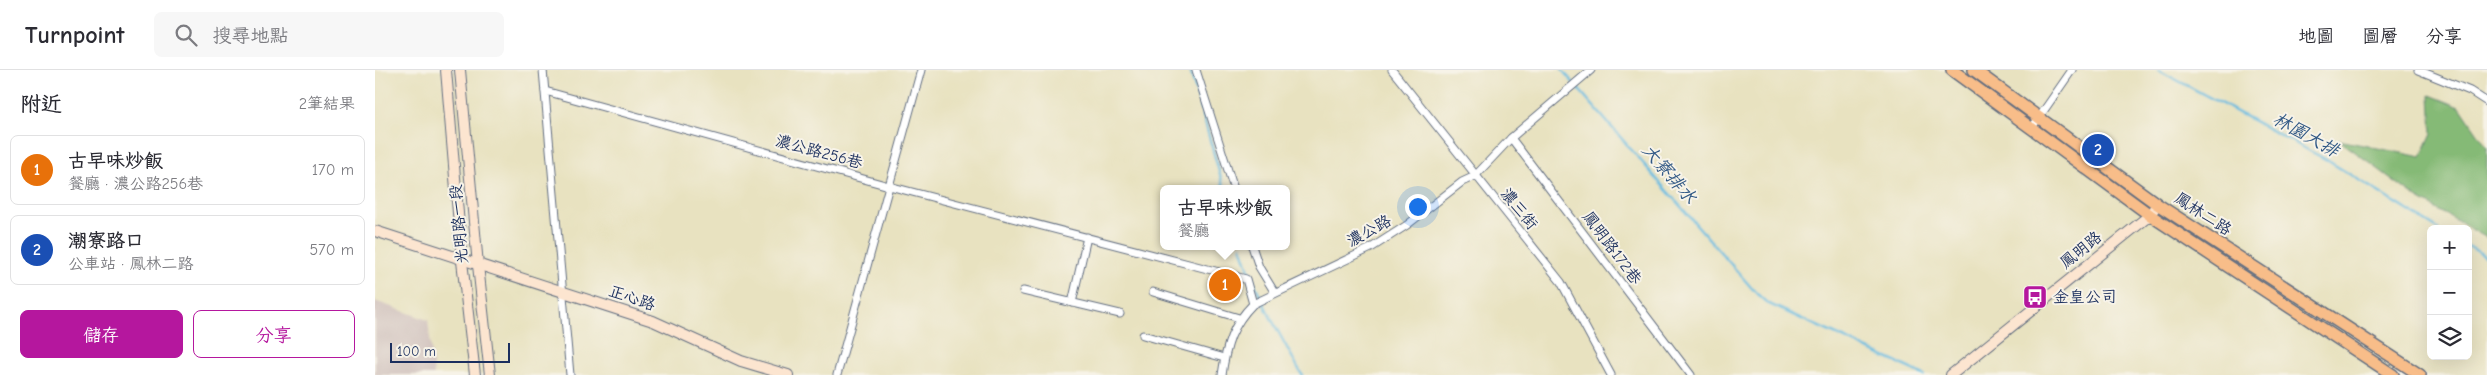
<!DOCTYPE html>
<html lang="zh-TW">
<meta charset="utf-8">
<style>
:root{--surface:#fff;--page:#f7f7f7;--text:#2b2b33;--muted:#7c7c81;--line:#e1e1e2;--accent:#b5179e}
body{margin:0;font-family:"Comic Neue","LXGW WenKai TC",sans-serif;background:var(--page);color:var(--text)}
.controls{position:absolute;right:15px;bottom:15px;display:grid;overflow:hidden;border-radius:8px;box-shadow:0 5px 20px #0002}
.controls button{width:45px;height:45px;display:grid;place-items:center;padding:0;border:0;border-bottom:1px solid var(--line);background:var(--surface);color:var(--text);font:25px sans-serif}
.scale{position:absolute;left:15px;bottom:12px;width:120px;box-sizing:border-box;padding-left:5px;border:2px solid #1b2f5e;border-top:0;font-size:14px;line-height:18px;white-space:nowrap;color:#1b2f5e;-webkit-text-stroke:4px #f7f3e8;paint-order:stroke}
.you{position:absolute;left:1042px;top:136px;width:18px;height:18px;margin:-12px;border:4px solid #fff;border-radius:50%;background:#1a73e8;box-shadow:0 0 0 8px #1a73e833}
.badge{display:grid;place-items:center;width:32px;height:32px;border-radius:50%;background:var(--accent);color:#fff;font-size:16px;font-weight:700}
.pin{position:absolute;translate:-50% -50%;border:2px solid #fff;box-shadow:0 1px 5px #0006}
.popup{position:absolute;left:785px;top:115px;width:130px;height:65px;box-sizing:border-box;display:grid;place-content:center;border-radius:8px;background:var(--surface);filter:drop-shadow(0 1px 4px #0005);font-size:16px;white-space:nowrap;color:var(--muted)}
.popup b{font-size:19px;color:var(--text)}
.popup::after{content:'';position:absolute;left:50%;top:100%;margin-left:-10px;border:10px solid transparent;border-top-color:var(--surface)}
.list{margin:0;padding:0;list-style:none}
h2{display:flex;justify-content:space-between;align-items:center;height:65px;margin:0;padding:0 20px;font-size:21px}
h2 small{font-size:16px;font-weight:400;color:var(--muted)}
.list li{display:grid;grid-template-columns:32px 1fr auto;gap:15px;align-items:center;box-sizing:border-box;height:70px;margin:0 10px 10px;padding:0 10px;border:1px solid var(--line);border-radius:8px}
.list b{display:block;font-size:19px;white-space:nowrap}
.list p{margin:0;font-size:16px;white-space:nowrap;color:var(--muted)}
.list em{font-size:16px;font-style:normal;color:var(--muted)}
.actions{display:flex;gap:10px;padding:15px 20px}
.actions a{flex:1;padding:11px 0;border:1px solid var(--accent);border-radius:8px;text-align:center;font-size:18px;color:var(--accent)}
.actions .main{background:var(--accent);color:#fff}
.icon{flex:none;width:28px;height:28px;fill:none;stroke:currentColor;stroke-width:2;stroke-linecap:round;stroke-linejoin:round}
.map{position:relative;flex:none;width:2112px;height:305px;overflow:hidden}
header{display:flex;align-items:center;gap:30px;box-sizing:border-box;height:70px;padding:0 25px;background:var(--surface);border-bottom:1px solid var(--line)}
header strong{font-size:24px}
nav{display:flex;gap:28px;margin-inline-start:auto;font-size:18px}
.search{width:350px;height:45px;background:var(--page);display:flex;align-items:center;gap:12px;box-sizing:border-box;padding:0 18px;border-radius:8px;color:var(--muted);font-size:19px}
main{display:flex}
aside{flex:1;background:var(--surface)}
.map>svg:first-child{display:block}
.industrial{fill:#cfc0bb}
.forest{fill:#85ba76;stroke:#50746a}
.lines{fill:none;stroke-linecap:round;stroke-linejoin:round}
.stream{stroke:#62b9df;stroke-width:2.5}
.street-casing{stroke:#636e80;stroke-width:9}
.secondary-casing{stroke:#636e80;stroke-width:12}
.primary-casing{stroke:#636e80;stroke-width:14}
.street{stroke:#fff;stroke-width:7}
.secondary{stroke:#fce5d0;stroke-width:10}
.primary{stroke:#f8bd89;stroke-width:11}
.labels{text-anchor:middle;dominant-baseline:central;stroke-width:4;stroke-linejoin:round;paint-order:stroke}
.street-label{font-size:16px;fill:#1b2f5e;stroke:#f7f3e8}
.poi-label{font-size:16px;fill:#1b2f5e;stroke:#f7f3e8;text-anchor:start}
.water-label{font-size:18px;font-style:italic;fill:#305885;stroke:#f7f3e8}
</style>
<header>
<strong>Turnpoint</strong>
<div class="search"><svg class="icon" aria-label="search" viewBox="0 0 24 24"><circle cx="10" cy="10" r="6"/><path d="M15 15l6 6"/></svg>搜尋地點</div>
<nav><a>地圖</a><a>圖層</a><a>分享</a></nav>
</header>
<main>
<aside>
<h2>附近<small>2筆結果</small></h2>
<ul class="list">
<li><span class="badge" style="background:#e8710a">1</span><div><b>古早味炒飯</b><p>餐廳 · 濃公路256巷</p></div><em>170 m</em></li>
<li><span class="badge" style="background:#1a4fb4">2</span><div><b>潮寮路口</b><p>公車站 · 鳳林二路</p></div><em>570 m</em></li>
</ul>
<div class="actions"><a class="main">儲存</a><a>分享</a></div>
</aside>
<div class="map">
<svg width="2112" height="305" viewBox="0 0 2112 305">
<rect width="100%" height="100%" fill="#f7f3e8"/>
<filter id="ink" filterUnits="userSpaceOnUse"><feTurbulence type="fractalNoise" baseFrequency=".02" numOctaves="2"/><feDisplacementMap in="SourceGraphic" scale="10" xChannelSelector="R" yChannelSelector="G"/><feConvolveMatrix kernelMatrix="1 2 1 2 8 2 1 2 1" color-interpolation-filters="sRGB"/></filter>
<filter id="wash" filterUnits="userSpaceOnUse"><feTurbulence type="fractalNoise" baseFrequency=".0096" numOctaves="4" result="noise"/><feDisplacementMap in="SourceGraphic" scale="20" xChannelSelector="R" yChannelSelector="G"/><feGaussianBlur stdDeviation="1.12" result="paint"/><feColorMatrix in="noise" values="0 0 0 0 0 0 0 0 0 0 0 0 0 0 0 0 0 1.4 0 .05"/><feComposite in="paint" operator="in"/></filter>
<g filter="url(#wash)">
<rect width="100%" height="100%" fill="#e8e2c0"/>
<polygon class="industrial" points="0,231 53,250 59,305 0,305"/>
<polygon class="forest" points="2055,25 2085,37 2112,77 2112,168 2042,128 1964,70 2046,87 2057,63"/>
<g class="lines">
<g class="stream">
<polyline points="815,0 849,119"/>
<polyline points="1187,0 1381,223 1392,233 1549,305"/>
<polyline points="1783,0 1950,89 2063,159"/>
<path d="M866,176C880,223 904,263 927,305"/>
<polyline points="2093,176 2112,187"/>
</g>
</g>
</g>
<g filter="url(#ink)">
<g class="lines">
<defs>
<g id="street">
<polyline points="168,0 195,305"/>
<polyline points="821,0 859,119"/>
<polyline points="1017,0 1186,212 1236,305"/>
<polyline points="2043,0 2095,21 2112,32"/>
<polyline points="170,21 514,116 871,209 878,234"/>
<polyline points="1656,59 1697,0"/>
<polyline points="1136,68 1316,305"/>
<polyline points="877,176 884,197 900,223"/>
<polyline points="648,221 745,244"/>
<polyline points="778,222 864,248"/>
<polyline points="697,233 712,167"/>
<polyline points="768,265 849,288"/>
<polyline points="462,305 546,0"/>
<path d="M847,305C851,276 857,255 878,234L996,178L1032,155L1087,112L1100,106L1136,68L1216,0"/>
</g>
<g id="secondary">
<polyline points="71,0 87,191 100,305"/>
<polyline points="85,0 103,195 115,305"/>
<polyline points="0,161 278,251 366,291 413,305"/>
<polyline points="1576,305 1775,145 1782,134"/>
</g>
<g id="primary">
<polyline points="1577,0 1775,145 2018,305"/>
<polyline points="1599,0 1782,134 2045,305"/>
</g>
</defs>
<use href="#street" class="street-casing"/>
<use href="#secondary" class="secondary-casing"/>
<use href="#primary" class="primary-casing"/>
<use href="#street" class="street"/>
<use href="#secondary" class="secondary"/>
<use href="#primary" class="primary"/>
</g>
</g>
<defs>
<symbol id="bus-square" viewBox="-11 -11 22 22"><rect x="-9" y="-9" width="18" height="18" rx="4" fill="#b5179e" stroke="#f7f3e8"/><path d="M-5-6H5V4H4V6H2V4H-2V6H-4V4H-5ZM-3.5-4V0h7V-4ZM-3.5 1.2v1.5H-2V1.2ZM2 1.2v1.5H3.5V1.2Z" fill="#fff"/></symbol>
</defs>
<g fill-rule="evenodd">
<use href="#bus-square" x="1646" y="213" width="28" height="28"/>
</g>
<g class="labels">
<g class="street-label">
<text transform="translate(444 82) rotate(15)">濃公路256巷</text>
<text transform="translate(1144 139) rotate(51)">濃三街</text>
<text transform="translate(1828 144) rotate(33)">鳳林二路</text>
<text transform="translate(84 154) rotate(-95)">光明路一段</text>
<text transform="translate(994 161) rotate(-29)">濃公路</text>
<text transform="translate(1237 178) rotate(53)">鳳明路172巷</text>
<text transform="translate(1706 180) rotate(-39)">鳳明路</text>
<text transform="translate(257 228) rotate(19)">正心路</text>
</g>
<g class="poi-label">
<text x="1678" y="227">金皇公司</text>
</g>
<g class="water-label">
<text transform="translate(1931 65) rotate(29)">林園大排</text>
<text transform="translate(1294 104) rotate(49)">大寮排水</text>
</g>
</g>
</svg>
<div class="controls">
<button>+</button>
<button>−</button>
<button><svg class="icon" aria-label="layers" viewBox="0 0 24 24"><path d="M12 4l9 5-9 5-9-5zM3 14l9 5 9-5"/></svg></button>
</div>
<div class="scale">100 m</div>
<div class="you"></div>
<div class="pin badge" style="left:850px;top:215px;background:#e8710a">1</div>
<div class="popup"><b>古早味炒飯</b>餐廳</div>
<div class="pin badge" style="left:1723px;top:80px;background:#1a4fb4">2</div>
</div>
</main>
